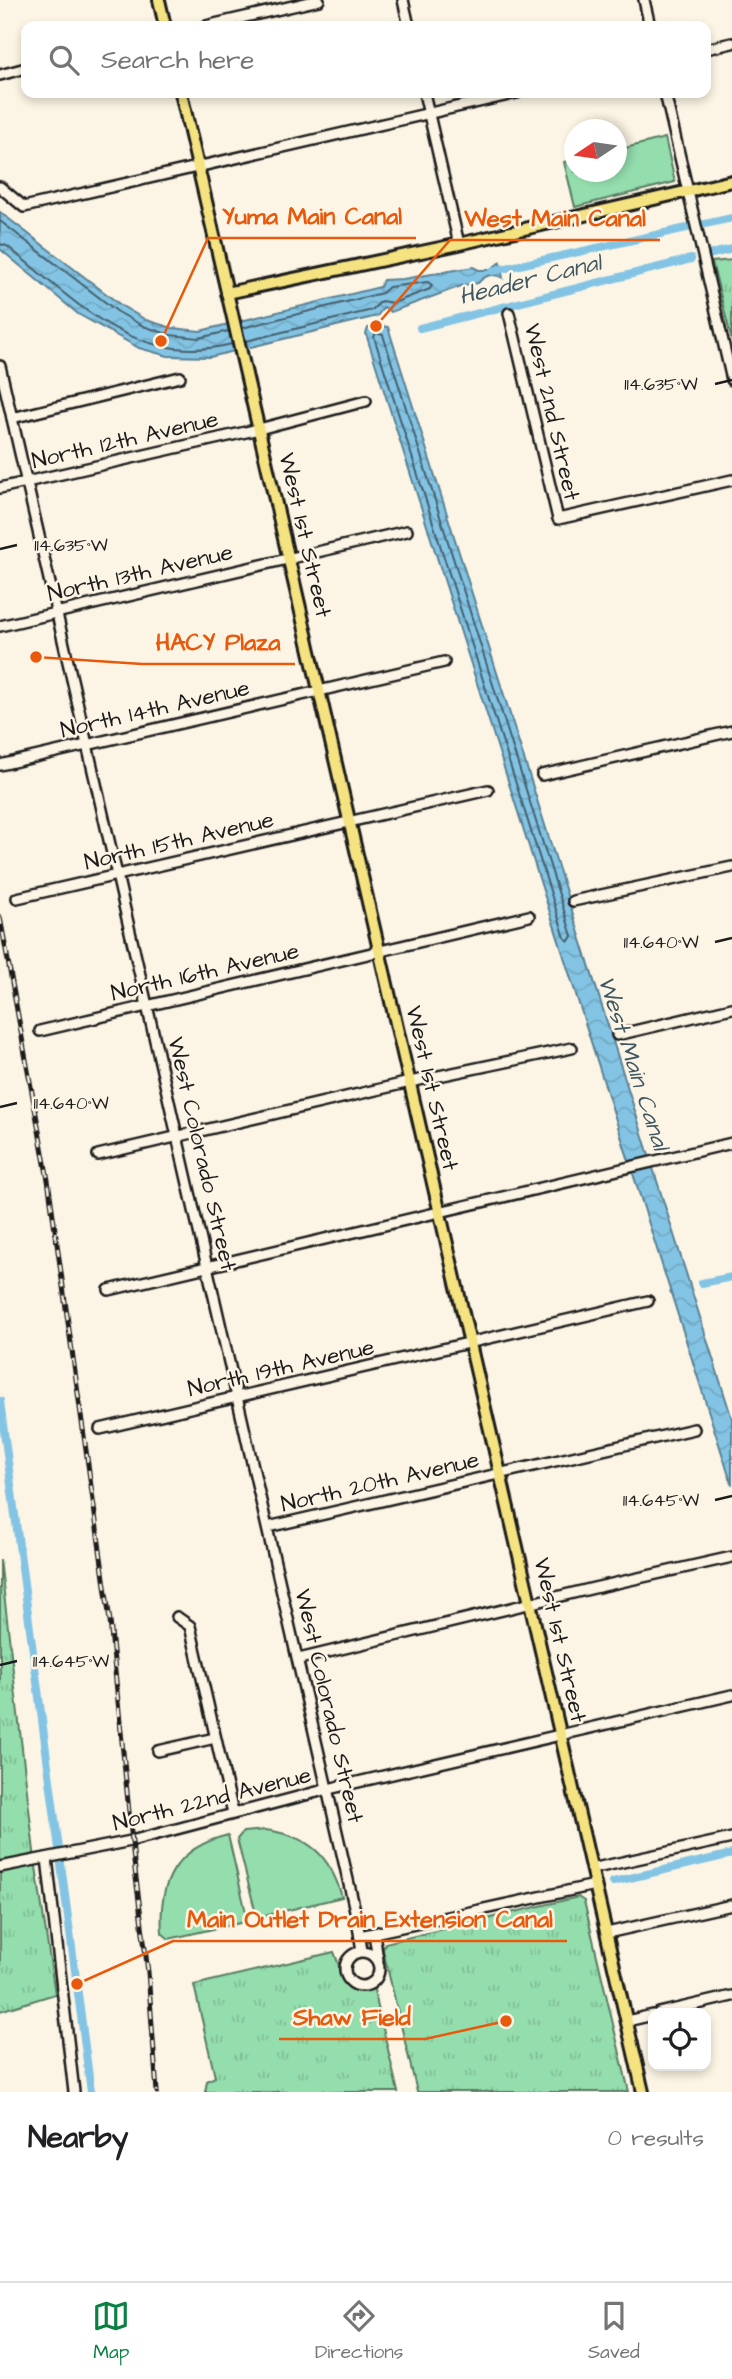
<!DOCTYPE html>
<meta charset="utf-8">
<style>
:root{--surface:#fff;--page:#f2f2f2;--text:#202124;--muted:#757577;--line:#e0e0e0;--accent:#0b8043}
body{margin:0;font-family:"Architects Daughter",sans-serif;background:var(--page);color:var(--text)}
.controls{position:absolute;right:21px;bottom:21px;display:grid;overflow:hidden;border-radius:14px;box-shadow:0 4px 10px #0003}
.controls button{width:63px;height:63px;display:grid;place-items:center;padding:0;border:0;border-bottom:2px solid var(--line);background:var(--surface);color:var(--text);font:35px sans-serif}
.compass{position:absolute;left:564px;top:119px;width:63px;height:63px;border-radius:50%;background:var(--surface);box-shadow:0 4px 10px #0003;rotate:257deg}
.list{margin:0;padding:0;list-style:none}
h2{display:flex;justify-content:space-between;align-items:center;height:91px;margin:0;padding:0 28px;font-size:30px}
h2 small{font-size:23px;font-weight:400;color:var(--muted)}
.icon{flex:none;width:38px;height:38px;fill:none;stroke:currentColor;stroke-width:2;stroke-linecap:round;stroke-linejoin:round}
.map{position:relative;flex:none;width:732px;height:2092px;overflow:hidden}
.search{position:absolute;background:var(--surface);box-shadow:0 4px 10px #0003;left:21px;right:21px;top:21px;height:77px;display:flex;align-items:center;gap:18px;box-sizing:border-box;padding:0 24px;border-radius:14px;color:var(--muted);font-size:26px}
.sheet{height:189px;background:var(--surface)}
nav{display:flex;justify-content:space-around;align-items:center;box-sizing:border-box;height:98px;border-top:2px solid var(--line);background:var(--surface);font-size:19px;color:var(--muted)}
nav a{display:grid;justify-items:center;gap:4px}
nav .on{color:var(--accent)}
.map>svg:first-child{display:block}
.grass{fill:#94ddad;stroke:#587c64;stroke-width:2}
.park{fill:url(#park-tufts);stroke:#587c64;stroke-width:2}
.water{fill:url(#water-waves);stroke:#5a8194;stroke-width:2}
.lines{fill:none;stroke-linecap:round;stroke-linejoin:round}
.shore{stroke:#455f6c;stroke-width:2}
.canal{stroke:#83c4e4;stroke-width:8}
.minor-casing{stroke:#1c1c1c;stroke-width:14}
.major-casing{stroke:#1c1c1c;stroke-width:16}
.minor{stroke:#fcf5e5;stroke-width:9}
.major{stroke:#f5e382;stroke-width:10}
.rail-casing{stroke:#1c1c1c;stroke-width:5}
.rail{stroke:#fcf5e5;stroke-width:2.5;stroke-dasharray:8;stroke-linecap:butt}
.ticks{fill:none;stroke:#1c1c1c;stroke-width:2.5}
.labels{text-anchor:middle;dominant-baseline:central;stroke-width:5;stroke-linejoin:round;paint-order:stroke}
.street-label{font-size:23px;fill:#1c1c1c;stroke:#fcf5e5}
.water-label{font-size:24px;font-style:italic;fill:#405762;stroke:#fcf5e5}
.ticks-label{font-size:18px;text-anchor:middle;fill:#1c1c1c;stroke:#fcf5e5;stroke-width:5;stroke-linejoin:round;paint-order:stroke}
.leader{fill:none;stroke:#e8590c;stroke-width:2.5}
.callout-dot{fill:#e8590c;stroke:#fcf5e5;stroke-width:2.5}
.callout-label{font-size:24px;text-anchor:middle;font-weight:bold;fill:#e8590c;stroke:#fcf5e5;stroke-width:5;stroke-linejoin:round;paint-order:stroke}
</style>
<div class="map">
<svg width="732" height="2092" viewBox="0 0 732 2092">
<defs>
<pattern id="park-tufts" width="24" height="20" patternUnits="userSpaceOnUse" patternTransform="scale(1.75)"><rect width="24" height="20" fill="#94ddad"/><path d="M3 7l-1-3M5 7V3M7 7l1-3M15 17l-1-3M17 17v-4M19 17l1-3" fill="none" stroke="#7fbd94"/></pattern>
<pattern id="water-waves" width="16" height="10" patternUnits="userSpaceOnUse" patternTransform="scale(1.75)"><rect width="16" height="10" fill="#83c4e4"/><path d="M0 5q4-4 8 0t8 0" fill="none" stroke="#71a8c3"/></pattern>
</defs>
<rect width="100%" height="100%" fill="#fcf5e5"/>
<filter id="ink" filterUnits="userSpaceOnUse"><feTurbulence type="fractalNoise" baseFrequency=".0143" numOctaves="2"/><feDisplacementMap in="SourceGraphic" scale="14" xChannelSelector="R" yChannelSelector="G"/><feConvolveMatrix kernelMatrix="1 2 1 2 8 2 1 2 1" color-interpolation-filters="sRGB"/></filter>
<g filter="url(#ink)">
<g class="grass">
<polygon points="665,138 675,182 575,207 564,162 574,160 574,172 616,172 617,150"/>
<path d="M266,1830C309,1836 330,1855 342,1897L260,1917L256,1914L237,1839L243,1832Z"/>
<path d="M228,1835L247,1917L244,1922L169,1939L162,1933C158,1881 176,1848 228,1835Z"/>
</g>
<g class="park">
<polygon points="732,260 732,341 712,262"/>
<polygon points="0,1559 35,1860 55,1994 0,2011"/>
<polygon points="578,1897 584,1901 629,2092 417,2092 383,1950 385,1943"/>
<path d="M334,1952C342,1971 339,1976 357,1989L373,1986L398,2092H205L207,2081L215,2077L194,1985Z"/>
</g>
<g class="water">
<path d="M0,212L122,306L146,320L172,328L200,331L380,287L383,280L403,279L473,267L479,270H490L500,262L503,278C494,273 485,275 478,283L464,285L391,312L384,307L377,316L210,357L168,356L139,348L78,314L0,249Z"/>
<polygon points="378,325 388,327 732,1419 732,1485 366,334 368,328"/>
</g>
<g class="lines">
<g class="shore">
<polyline points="0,221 118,312 143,326 170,335 199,338 229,331"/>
<path d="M0,244L7,246C76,302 135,368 232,344"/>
<polyline points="242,328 382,293 389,287 428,282 432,285 430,289 393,303 381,301 372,310 246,341"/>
<polygon points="376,333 383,335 572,936 569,941 565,938 374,337"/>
</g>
<g class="canal">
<polyline points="712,254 732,249"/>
<polyline points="493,271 732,218"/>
<polyline points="420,328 691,259"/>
<polyline points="702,1283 732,1277"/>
<polyline points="0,1401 91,2092"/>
<polyline points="613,1882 732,1854"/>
</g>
<defs>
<g id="minor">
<polyline points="403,0 409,26"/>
<polyline points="644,0 650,26"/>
<polyline points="206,26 319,0"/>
<polyline points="706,49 732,43"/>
<polyline points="0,75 26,68"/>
<polyline points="424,93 459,244"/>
<polyline points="665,93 732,380"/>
<polyline points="0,187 24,207 517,93"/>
<polyline points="509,313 558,519 732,480"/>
<polyline points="0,366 357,1919 362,1951"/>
<polyline points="12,418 180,377"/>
<polyline points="0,488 259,429 366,401"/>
<polyline points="0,626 407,531"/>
<polyline points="0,765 444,662"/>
<polyline points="542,775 732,731"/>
<polyline points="17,898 488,790"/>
<polyline points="573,901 732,867"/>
<polyline points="40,1031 529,916"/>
<polyline points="617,1035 732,1008"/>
<polyline points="98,1155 410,1082 572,1048"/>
<polyline points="109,1290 732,1143"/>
<polyline points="100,1429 648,1301"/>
<polyline points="268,1527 694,1429"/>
<polyline points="177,1617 190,1626 233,1813"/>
<polyline points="299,1659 594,1588 732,1557"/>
<polyline points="158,1751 215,1738"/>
<polyline points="47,1858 74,2092"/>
<polyline points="0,1867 131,1841 328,1789 732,1695"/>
<polyline points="591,1869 732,1838"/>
<polyline points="374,1933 378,1960"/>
<polyline points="607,1933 732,1905"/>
<polyline points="360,1936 595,1885"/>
<circle cx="362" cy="1969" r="17"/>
<polyline points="659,2013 732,1996"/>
<polyline points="627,2021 653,2015"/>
</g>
<g id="major">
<polyline points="159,0 165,26"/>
<polyline points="181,93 643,2092"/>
<polyline points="227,293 459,244 732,181"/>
</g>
</defs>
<use href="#minor" class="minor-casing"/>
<use href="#major" class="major-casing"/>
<use href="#minor" class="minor"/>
<use href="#major" class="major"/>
<defs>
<polyline id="rail" points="0,917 48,1180 110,1621 134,1862 148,1972 157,2092"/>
</defs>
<use href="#rail" class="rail-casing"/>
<use href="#rail" class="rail"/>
</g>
</g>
<path class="ticks" d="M715,384L732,380M0,549L17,545M715,942L732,938M0,1107L17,1103M715,1500L732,1496M0,1665L17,1661"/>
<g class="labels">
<g class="street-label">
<text transform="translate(552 412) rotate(77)">West 2nd Street</text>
<text transform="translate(125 440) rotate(-13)">North 12th Avenue</text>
<text transform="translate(305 535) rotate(77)">West 1st Street</text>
<text transform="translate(140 573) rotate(-13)">North 13th Avenue</text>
<text transform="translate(155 709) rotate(-13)">North 14th Avenue</text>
<text transform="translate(179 841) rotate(-13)">North 15th Avenue</text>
<text transform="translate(205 972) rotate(-13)">North 16th Avenue</text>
<text transform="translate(432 1088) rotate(77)">West 1st Street</text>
<text transform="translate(202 1154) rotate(77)">West Colorado Street</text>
<text transform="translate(281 1368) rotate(-13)">North 19th Avenue</text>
<text transform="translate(380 1482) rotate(-13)">North 20th Avenue</text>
<text transform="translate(560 1640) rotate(77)">West 1st Street</text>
<text transform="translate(329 1706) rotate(77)">West Colorado Street</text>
<text transform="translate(212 1799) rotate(-14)">North 22nd Avenue</text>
</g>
<g class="water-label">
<text transform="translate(530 280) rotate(-14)">Header Canal</text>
<text transform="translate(633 1063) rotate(72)">West Main Canal</text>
</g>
</g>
<g class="ticks-label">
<text x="661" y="390">114.635°W</text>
<text x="71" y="551">114.635°W</text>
<text x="661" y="948">114.640°W</text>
<text x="71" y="1109">114.640°W</text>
<text x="661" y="1506">114.645°W</text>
<text x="71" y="1667">114.645°W</text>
</g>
<path class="leader" d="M161 341L208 238H416M376 326L450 240H660M36 657L142 664H295M77 1984L173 1941H567M506 2021L425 2039H279"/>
<g class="callout-dot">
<circle cx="161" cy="341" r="7"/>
<circle cx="376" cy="326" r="7"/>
<circle cx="36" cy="657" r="7"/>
<circle cx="77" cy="1984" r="7"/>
<circle cx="506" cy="2021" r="7"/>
</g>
<g class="callout-label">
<text x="312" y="224">Yuma Main Canal</text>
<text x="555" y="226">West Main Canal</text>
<text x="218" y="650">HACY Plaza</text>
<text x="370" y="1927">Main Outlet Drain Extension Canal</text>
<text x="352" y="2025">Shaw Field</text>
</g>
</svg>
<div class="controls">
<button><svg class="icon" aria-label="locate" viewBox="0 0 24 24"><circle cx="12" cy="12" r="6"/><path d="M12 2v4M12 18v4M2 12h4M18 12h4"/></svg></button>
</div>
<svg class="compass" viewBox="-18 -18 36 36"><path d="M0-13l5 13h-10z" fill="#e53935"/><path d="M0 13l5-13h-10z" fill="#757577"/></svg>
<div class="search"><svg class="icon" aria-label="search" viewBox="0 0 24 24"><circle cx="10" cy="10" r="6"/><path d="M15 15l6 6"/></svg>Search here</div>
</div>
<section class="sheet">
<h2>Nearby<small>0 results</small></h2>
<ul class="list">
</ul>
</section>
<nav>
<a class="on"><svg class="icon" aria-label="map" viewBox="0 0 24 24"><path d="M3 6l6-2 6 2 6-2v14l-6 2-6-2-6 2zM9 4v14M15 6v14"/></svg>Map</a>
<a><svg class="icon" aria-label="directions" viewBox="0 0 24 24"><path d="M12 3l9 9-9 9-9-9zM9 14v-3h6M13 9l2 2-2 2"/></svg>Directions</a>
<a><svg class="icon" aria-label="saved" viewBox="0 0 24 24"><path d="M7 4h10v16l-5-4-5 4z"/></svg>Saved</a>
</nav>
